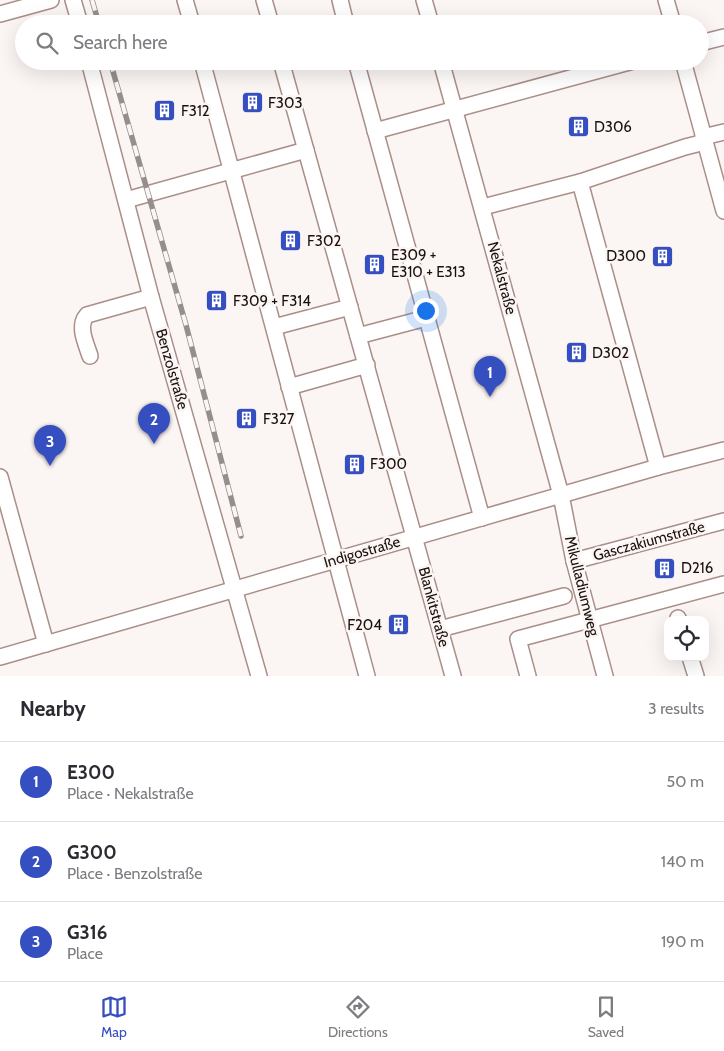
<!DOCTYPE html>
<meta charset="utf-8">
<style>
:root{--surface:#fff;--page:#f2f2f3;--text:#2b2b33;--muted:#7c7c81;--line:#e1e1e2;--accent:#354ec0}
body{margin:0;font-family:Cabin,sans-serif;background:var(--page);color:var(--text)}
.controls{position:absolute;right:15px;bottom:15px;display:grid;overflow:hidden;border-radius:10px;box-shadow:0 5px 20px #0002}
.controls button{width:45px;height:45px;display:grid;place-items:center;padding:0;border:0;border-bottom:1px solid var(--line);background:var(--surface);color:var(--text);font:25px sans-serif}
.you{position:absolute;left:425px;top:310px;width:18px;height:18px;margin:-12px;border:4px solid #fff;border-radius:50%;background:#1a73e8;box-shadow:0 0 0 8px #1a73e833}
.badge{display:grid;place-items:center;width:32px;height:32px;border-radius:50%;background:var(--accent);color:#fff;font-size:16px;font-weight:700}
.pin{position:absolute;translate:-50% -41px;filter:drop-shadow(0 1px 2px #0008)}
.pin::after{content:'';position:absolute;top:26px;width:18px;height:15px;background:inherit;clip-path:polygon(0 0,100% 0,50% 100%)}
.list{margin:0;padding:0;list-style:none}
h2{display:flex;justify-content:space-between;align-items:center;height:65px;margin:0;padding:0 20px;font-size:21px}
h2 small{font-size:16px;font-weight:400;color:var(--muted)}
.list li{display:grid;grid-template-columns:32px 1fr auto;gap:15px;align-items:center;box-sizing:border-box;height:80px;padding:0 20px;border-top:1px solid var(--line)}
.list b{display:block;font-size:19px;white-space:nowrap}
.list p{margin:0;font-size:16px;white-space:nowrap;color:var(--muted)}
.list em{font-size:16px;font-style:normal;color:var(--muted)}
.icon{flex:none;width:28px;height:28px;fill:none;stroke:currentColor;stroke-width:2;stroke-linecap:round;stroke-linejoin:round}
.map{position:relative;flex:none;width:724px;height:676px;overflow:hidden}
.search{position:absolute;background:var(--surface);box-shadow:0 5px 20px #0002;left:15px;right:15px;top:15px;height:55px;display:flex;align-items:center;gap:12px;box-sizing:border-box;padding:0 18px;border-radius:28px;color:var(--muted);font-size:19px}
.sheet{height:305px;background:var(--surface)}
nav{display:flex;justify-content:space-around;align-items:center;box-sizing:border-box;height:70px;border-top:1px solid var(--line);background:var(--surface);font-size:14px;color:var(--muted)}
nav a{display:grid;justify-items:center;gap:2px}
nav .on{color:var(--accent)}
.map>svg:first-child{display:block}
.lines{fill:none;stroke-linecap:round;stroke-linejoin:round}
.minor-casing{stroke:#aa8e88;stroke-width:18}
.minor{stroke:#fff;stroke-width:15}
.rail-casing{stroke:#968e8c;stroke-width:5.5}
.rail{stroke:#fbf5f3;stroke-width:4;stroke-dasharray:11;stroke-linecap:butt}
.labels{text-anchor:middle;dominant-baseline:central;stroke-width:5;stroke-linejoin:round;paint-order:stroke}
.poi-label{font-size:15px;fill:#1a100e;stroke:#fbf5f3;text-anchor:start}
.street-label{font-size:15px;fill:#1a100e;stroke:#fbf5f3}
</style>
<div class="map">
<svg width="724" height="676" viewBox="0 0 724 676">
<rect width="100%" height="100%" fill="#fbf5f3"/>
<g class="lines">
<defs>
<g id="minor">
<polyline points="73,0 80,24"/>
<polyline points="185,0 192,24"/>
<polyline points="264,0 271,24"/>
<polyline points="340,0 346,24"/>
<polyline points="424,0 431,24"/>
<polyline points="666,0 673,24"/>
<polyline points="0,14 51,0"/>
<polyline points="700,43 724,37"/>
<polyline points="89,61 151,297 259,676"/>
<polyline points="202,61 367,676"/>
<polyline points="281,61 453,676"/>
<polyline points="356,61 482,518"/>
<polyline points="441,61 561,495 574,561 605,676"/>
<polyline points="683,61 724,211"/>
<polyline points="375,131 633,61"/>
<polyline points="703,137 724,132"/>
<polyline points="126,200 306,150"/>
<polyline points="483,207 580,182"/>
<polyline points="274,327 350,307"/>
<polyline points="358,336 426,318"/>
<path d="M90,356C86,343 77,326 87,315L151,297"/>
<polyline points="289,387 367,365"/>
<polyline points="658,467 580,182 685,147 705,142"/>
<polyline points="0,477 46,644"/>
<polyline points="574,561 724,521"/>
<polyline points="678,618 678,620"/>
<polyline points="440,629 564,596"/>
<polyline points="0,657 658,467 724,450"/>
<polyline points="690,657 696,676"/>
<polyline points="528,676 518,639 724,584"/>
</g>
</defs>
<use href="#minor" class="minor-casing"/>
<use href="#minor" class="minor"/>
<defs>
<g id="rail">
<polyline points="92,0 99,24"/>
<polyline points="110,61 186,325 241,536"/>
</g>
</defs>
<use href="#rail" class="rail-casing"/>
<use href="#rail" class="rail"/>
</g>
<defs>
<symbol id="building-square" viewBox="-11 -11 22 22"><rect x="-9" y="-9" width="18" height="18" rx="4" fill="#354ec0" stroke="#fbf5f3"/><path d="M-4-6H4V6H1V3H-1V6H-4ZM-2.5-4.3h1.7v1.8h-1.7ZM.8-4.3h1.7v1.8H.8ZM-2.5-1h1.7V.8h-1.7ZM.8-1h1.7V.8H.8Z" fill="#fff"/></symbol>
</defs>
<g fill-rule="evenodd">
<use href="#building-square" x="240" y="90" width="25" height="25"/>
<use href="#building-square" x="152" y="98" width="25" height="25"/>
<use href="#building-square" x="566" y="114" width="25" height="25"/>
<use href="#building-square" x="278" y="228" width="25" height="25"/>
<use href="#building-square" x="650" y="244" width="25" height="25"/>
<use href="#building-square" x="362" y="252" width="25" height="25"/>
<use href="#building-square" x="204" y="288" width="25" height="25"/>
<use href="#building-square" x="564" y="340" width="25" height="25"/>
<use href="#building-square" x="234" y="406" width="25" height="25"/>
<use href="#building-square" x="342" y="452" width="25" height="25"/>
<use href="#building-square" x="652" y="556" width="25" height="25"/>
<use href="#building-square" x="386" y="612" width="25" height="25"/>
</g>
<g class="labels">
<g class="poi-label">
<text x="268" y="103">F303</text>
<text x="181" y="111">F312</text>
<text x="594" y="127">D306</text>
<text x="307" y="241">F302</text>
<text x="391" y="255">E309 +<tspan x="391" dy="17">E310 + E313</tspan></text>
<text x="646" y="256" text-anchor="end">D300</text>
<text x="233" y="301">F309 + F314</text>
<text x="592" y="353">D302</text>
<text x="263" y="419">F327</text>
<text x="370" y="464">F300</text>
<text x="681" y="568">D216</text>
<text x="382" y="625" text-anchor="end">F204</text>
</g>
<g class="street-label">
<text transform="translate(502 278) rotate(75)">Nekalstraße</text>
<text transform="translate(172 369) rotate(74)">Benzolstraße</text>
<text transform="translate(649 541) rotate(-15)">Gasczakiumstraße</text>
<text transform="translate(362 552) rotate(-16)">Indigostraße</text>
<text transform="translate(582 586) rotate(76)">Mikulladiumweg</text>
<text transform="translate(434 607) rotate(75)">Blankitstraße</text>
</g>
</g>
</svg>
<div class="controls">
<button><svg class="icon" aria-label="locate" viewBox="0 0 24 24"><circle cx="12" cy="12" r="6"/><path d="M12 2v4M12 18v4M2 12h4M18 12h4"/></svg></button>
</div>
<div class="you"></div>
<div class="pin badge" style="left:490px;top:397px">1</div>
<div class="pin badge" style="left:154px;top:444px">2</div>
<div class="pin badge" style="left:50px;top:466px">3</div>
<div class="search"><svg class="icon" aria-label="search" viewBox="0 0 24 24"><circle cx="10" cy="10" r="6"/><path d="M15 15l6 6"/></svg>Search here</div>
</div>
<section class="sheet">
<h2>Nearby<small>3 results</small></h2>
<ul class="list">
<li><span class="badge">1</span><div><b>E300</b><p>Place · Nekalstraße</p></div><em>50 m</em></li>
<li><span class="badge">2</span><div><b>G300</b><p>Place · Benzolstraße</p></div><em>140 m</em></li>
<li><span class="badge">3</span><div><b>G316</b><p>Place</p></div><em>190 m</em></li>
</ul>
</section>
<nav>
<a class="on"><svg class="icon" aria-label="map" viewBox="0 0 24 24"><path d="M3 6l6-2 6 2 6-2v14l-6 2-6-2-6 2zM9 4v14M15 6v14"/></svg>Map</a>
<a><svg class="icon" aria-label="directions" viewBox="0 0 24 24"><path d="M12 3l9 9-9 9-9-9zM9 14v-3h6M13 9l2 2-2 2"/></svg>Directions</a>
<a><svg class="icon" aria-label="saved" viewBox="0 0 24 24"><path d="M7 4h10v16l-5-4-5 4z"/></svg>Saved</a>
</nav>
